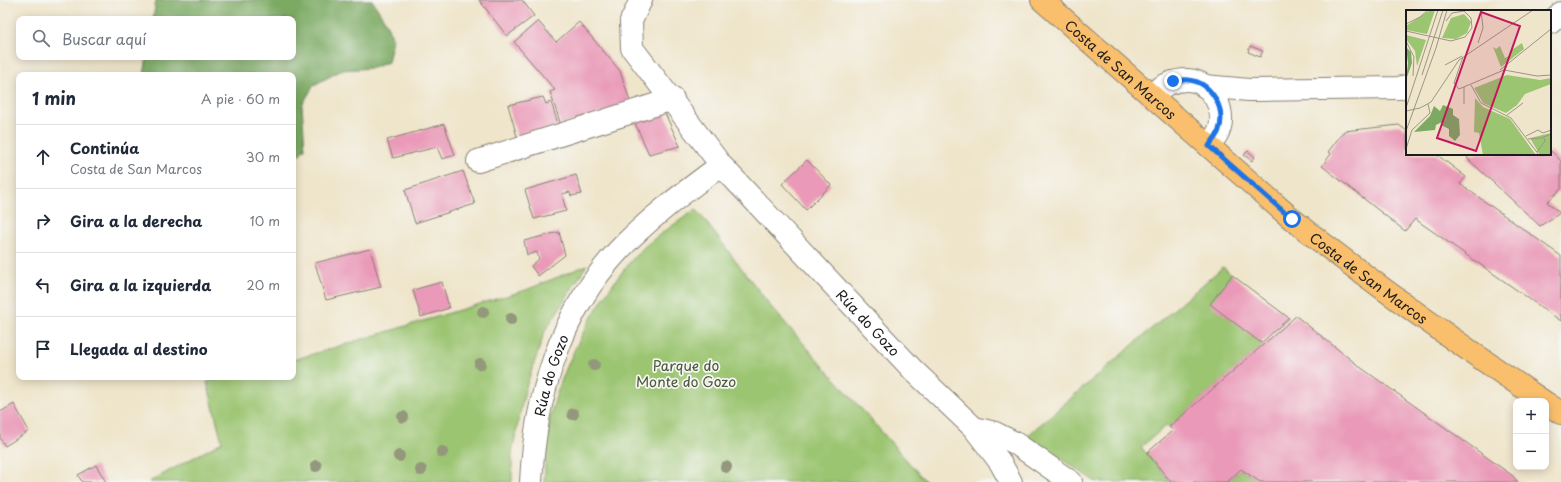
<!DOCTYPE html>
<html lang="es">
<meta charset="utf-8">
<style>
:root{--surface:#fff;--page:#f2f2f3;--text:#1f2937;--muted:#747a83;--line:#e0e1e3}
body{margin:0;font-family:"Playpen Sans",sans-serif;background:var(--page);color:var(--text)}
.controls{position:absolute;right:12px;bottom:12px;display:grid;overflow:hidden;border-radius:8px;box-shadow:0 2px 10px #0003}
.controls button{width:36px;height:36px;display:grid;place-items:center;padding:0;border:0;border-bottom:1px solid var(--line);background:var(--surface);color:var(--text);font:20px sans-serif}
.stop{position:absolute;width:12px;height:12px;margin:-9px;border:3px solid #1a73e8;border-radius:50%;background:#fff}
.stop.end{background:#1a73e8;border-color:#fff;box-shadow:0 1px 4px #0008}
.list{margin:0;padding:0;list-style:none}
h2{display:flex;justify-content:space-between;align-items:center;height:52px;margin:0;padding:0 16px;font-size:17px}
h2 small{font-size:13px;font-weight:400;color:var(--muted)}
.list li{display:grid;grid-template-columns:26px 1fr auto;gap:12px;align-items:center;box-sizing:border-box;height:64px;padding:0 16px;border-top:1px solid var(--line)}
.list b{display:block;font-size:15px;white-space:nowrap}
.list p{margin:0;font-size:13px;white-space:nowrap;color:var(--muted)}
.list em{font-size:13px;font-style:normal;color:var(--muted)}
.icon{flex:none;width:22px;height:22px;fill:none;stroke:currentColor;stroke-width:2;stroke-linecap:round;stroke-linejoin:round}
.map{position:relative;flex:none;width:1561px;height:482px;overflow:hidden}
.search{position:absolute;background:var(--surface);box-shadow:0 2px 10px #0003;left:16px;top:16px;width:280px;height:44px;display:flex;align-items:center;gap:10px;box-sizing:border-box;padding:0 14px;border-radius:8px;color:var(--muted);font-size:15px}
.panel{position:absolute;background:var(--surface);box-shadow:0 2px 10px #0003;left:16px;top:72px;width:280px;height:308px;border-radius:8px}
.map>svg:first-child{display:block}
.green{fill:#9bc571;stroke:#5c7046}
.forest{fill:#7caa63;stroke:#4c6340}
.building{fill:#ea9ab8}
.lines{fill:none;stroke-linecap:round;stroke-linejoin:round}
.street-casing{stroke:#868074;stroke-width:24}
.primary-casing{stroke:#868074;stroke-width:24}
.street{stroke:#fff;stroke-width:22}
.primary{stroke:#f9bf6c;stroke-width:22}
.tree{fill:#93977b}
.route{stroke:#1a73e8;stroke-width:5}
.labels{text-anchor:middle;dominant-baseline:central;stroke-width:3.5;stroke-linejoin:round;paint-order:stroke}
.street-label{font-size:14px;fill:#1c1c1c;stroke:#f6f6f2}
.park-label{font-size:14px;fill:#48573a;stroke:#f6f6f2}
.inset-road{fill:none;stroke:#9b9585;stroke-width:1}
.view{fill:#c2185b;fill-opacity:0.15;stroke:#c2185b;stroke-width:2}
.inset-edge{fill:none;stroke:#1c1c1c;stroke-width:2}
</style>
<div class="map">
<svg width="1561" height="482" viewBox="0 0 1561 482">
<rect width="100%" height="100%" fill="#f6f6f2"/>
<filter id="ink" filterUnits="userSpaceOnUse"><feTurbulence type="fractalNoise" baseFrequency=".025" numOctaves="2"/><feDisplacementMap in="SourceGraphic" scale="8" xChannelSelector="R" yChannelSelector="G"/><feConvolveMatrix kernelMatrix="1 2 1 2 8 2 1 2 1" color-interpolation-filters="sRGB"/></filter>
<filter id="wash" filterUnits="userSpaceOnUse"><feTurbulence type="fractalNoise" baseFrequency=".012" numOctaves="4" result="noise"/><feDisplacementMap in="SourceGraphic" scale="16" xChannelSelector="R" yChannelSelector="G"/><feGaussianBlur stdDeviation="0.9" result="paint"/><feColorMatrix in="noise" values="0 0 0 0 0 0 0 0 0 0 0 0 0 0 0 0 0 1.4 0 .05"/><feComposite in="paint" operator="in"/></filter>
<g filter="url(#wash)">
<rect width="100%" height="100%" fill="#efe5cb"/>
<g class="green">
<path d="M696,209L772,308L926,482H544C546,457 545,434 552,410C567,355 600,295 638,253C651,239 680,221 696,209Z"/>
<polygon points="587,265 545,331 525,390 512,452 512,482 149,482 222,442 207,382 225,377 293,377 293,360 526,290"/>
<polygon points="1223,267 1232,275 1211,304 1264,345 1169,427 1167,425 1141,447 1171,482 1096,482 1027,436"/>
<polygon points="1241,469 1260,482 1227,482"/>
</g>
<polygon class="forest" points="156,0 372,0 384,19 393,39 388,62 373,68 342,70 314,85 302,105 305,149 293,160 293,75 144,75 147,57 293,57 293,19 153,19"/>
<g id="blocks">
<g class="building">
<polygon points="479,0 522,0 534,16 507,36"/>
<polygon points="538,21 556,42 579,22 620,71 631,104 561,125 550,92 555,90 514,42"/>
<polygon points="1250,46 1263,51 1260,57 1248,52"/>
<polygon points="543,97 546,104 551,102 559,127 518,140 508,105"/>
<polygon points="663,109 680,146 649,154 634,121"/>
<polygon points="444,124 455,155 442,159 437,147 393,158 387,140"/>
<polygon points="1399,125 1407,131 1407,154 1436,154 1466,177 1460,184 1561,256 1561,321 1415,219 1405,231 1322,166 1331,154 1328,152 1344,131"/>
<polygon points="1550,150 1561,161 1561,189 1547,202 1560,213 1540,226 1467,158 1470,154 1550,154"/>
<polygon points="1248,151 1255,157 1252,161 1244,155"/>
<polygon points="807,160 831,185 806,210 782,184"/>
<polygon points="463,171 475,204 415,223 405,190"/>
<polygon points="576,175 582,194 571,196 570,192 562,194 566,211 534,219 525,190"/>
<polygon points="559,232 565,255 538,276 531,266 539,259 537,252 527,255 524,241"/>
<polygon points="370,249 381,287 326,300 315,263"/>
<polygon points="1232,275 1289,318 1261,343 1210,304"/>
<polygon points="442,282 449,308 421,317 413,290"/>
<polygon points="1296,316 1360,367 1513,476 1518,482 1260,482 1241,469 1227,482 1171,482 1147,453 1173,430 1169,427"/>
<polygon points="14,404 29,431 5,446 0,438 0,412"/>
<polygon points="96,465 106,482 82,482 78,475"/>
</g>
</g>
</g>
<g filter="url(#ink)">
<use href="#blocks" fill-opacity="0" stroke="#868074" stroke-width="1"/>
<g class="lines">
<defs>
<g id="street">
<path id="s1" d="M641,0L631,21L632,48L721,165L913,370L974,428L1000,462L1011,482"/>
<polyline points="1550,23 1561,13"/>
<polyline points="1204,86 1249,90 1399,88 1407,86"/>
<path d="M1151,95C1162,85 1173,80 1187,80C1211,80 1227,110 1219,130C1217,136 1212,141 1209,146"/>
<polyline points="478,161 673,99"/>
<polyline points="974,428 995,433 1015,443 1071,482"/>
<path id="s2" d="M531,482C535,398 560,313 618,251C649,218 686,191 721,165"/>
</g>
<g id="primary">
<path id="s3" d="M1042,0L1292,219C1373,284 1457,343 1543,401"/>
<polyline points="1546,403 1561,413"/>
</g>
</defs>
<use href="#street" class="street-casing"/>
<use href="#primary" class="primary-casing"/>
<use href="#street" class="street"/>
<use href="#primary" class="primary"/>
</g>
<g class="tree">
<circle cx="483" cy="312" r="6"/>
<circle cx="511" cy="319" r="6"/>
<circle cx="480" cy="364" r="6"/>
<circle cx="594" cy="365" r="6"/>
<circle cx="573" cy="414" r="6"/>
<circle cx="403" cy="417" r="6"/>
<circle cx="442" cy="452" r="6"/>
<circle cx="399" cy="456" r="6"/>
<circle cx="316" cy="466" r="6"/>
<circle cx="726" cy="467" r="6"/>
<circle cx="421" cy="470" r="6"/>
</g>
</g>
<g class="lines" filter="url(#ink)">
<path class="route" d="M1173,81C1178,81 1184,79 1189,80C1212,83 1226,109 1219,130C1218,135 1212,141 1209,146L1292,219"/>
</g>
<g class="labels">
<g class="street-label">
<text stroke="none"><textPath href="#s3" startOffset="105">Costa de San Marcos</textPath></text>
<text stroke="none"><textPath href="#s3" startOffset="429">Costa de San Marcos</textPath></text>
<text stroke="none"><textPath href="#s1" startOffset="413">Rúa do Gozo</textPath></text>
<text stroke="none"><textPath href="#s2" startOffset="109">Rúa do Gozo</textPath></text>
</g>
<g class="park-label">
<text x="686" y="365">Parque do<tspan x="686" dy="16">Monte do Gozo</tspan></text>
</g>
</g>
<g transform="translate(1406 10)">
<rect width="145" height="145" fill="#efe5cb"/>
<path d="M24,0H29L21,24L0,20V16ZM58,4L65,12L61,23L50,29L36,28L45,8ZM0,25L20,30L11,56L9,41L0,29ZM116,33L118,39L95,57L87,37L90,39L94,36L99,48L105,45L104,41ZM101,65L134,70L145,68V74L119,84L111,95L100,103L77,93L68,78ZM69,88L77,97L104,109L130,145H77L73,123L68,122ZM145,123V145H134L124,128Z" fill="#9bc571"/>
<path d="M0,37L5,42L6,53L0,70L2,53ZM37,95L47,99V105L53,109L54,125L49,131L43,126V119L35,115L36,112L30,115L29,120L8,122L24,106L28,96L34,101Z" fill="#7caa63"/>
<path class="inset-road" d="M0,14L14,7L22,0M0,21L45,31L59,27L66,18L65,8L58,1L46,3L40,11M0,31L8,47L7,66M72,33L77,18L75,0M57,47L48,73L53,79L98,60L131,66L145,65M39,55L56,46M94,60L145,19M16,65L37,0M65,75L75,93L105,108L133,145M58,94V77M0,98L32,0M0,101L14,98L25,92L53,50L127,0M101,105L117,93M0,121L30,38L41,0M120,126L132,120L137,123L145,120M122,129L135,128L145,124M0,139L6,120L24,103L22,94M131,142L139,131L138,128"/>
<path class="view" d="M75,2L114,16L70,141L31,128Z"/>
<rect width="145" height="145" class="inset-edge"/>
</g>
</svg>
<div class="controls">
<button>+</button>
<button>−</button>
</div>
<div class="stop" style="left:1292px;top:219px"></div>
<div class="stop end" style="left:1173px;top:81px"></div>
<div class="search"><svg class="icon" aria-label="search" viewBox="0 0 24 24"><circle cx="10" cy="10" r="6"/><path d="M15 15l6 6"/></svg>Buscar aquí</div>
<section class="panel">
<h2>1 min<small>A pie · 60 m</small></h2>
<ul class="list">
<li><svg class="icon" aria-label="ahead" viewBox="0 0 24 24"><path d="M12 20V5M6 11l6-6 6 6"/></svg><div><b>Continúa</b><p>Costa de San Marcos</p></div><em>30 m</em></li>
<li><svg class="icon" aria-label="right" viewBox="0 0 24 24"><path d="M7 20v-9h11M14 6l5 5-5 5"/></svg><div><b>Gira a la derecha</b></div><em>10 m</em></li>
<li><svg class="icon" aria-label="left" viewBox="0 0 24 24"><path d="M17 20v-9H6M10 6l-5 5 5 5"/></svg><div><b>Gira a la izquierda</b></div><em>20 m</em></li>
<li><svg class="icon" aria-label="arrive" viewBox="0 0 24 24"><path d="M6 21V4h12l-3 4 3 4H6"/></svg><div><b>Llegada al destino</b></div></li>
</ul>
</section>
</div>
